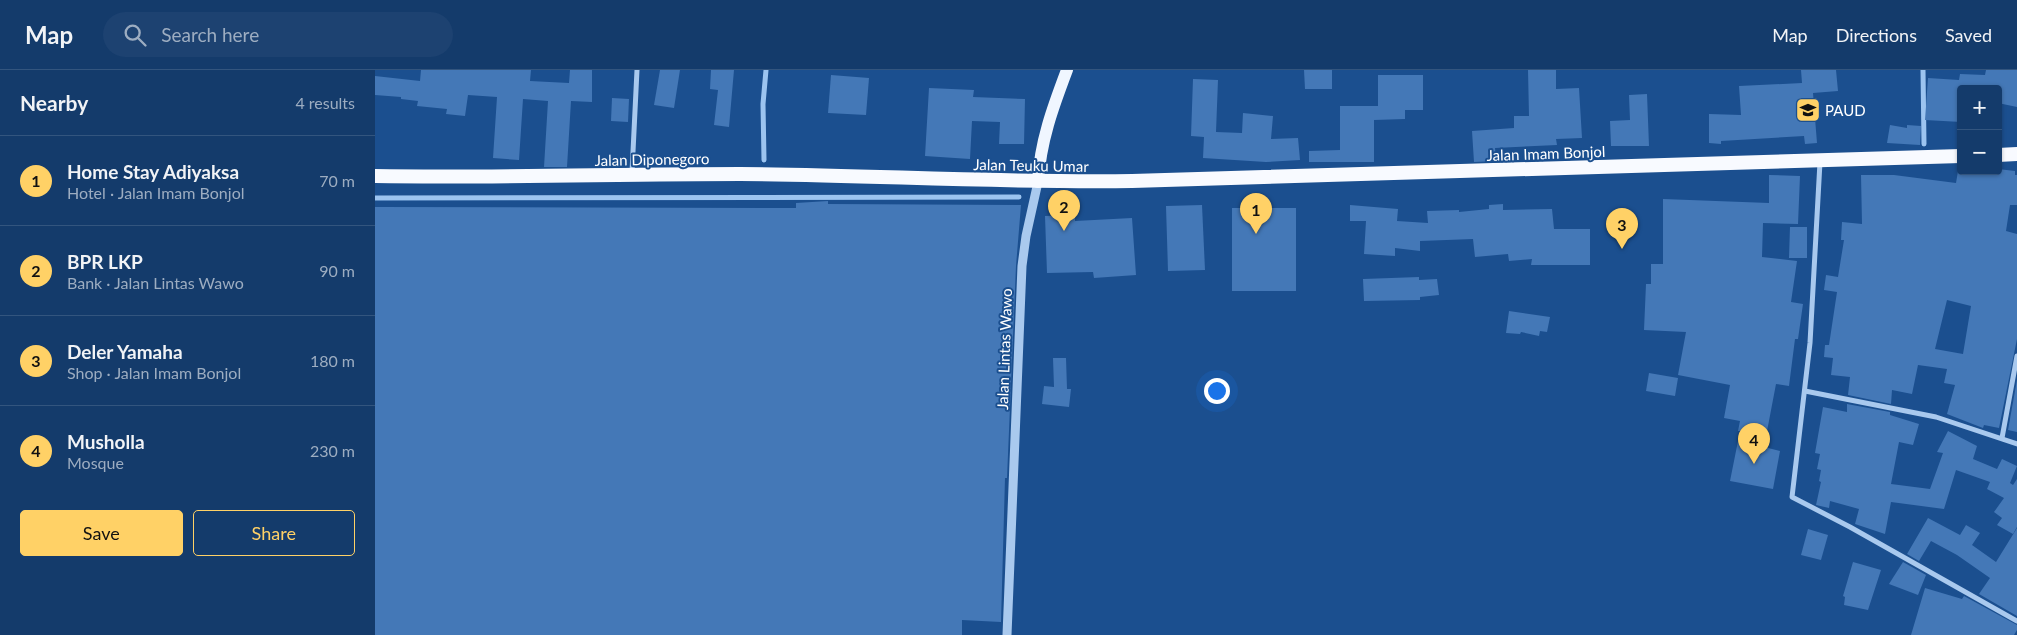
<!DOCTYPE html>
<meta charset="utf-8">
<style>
:root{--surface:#143b6b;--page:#1d4271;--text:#f1f3f6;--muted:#9dadc1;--line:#33557e;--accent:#ffd166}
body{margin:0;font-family:Lato,sans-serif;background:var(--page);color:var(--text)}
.controls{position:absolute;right:15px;top:15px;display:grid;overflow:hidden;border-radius:5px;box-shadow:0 1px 4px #0004}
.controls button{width:45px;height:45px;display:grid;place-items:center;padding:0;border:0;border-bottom:1px solid var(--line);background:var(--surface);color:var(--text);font:25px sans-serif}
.you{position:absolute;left:841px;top:320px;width:18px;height:18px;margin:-12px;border:4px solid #fff;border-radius:50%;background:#1a73e8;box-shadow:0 0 0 8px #1a73e833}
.badge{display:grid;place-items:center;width:32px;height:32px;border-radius:50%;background:var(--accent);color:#111;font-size:16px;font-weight:700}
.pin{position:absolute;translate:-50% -41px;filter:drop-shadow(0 1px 2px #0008)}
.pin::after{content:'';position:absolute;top:26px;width:18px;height:15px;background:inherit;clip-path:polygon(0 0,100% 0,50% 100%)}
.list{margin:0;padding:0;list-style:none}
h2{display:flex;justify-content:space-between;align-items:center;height:65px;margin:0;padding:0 20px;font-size:21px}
h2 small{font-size:16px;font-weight:400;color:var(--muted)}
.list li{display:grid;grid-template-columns:32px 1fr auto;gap:15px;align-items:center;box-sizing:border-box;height:90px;padding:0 20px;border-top:1px solid var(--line)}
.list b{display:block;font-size:19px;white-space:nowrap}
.list p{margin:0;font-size:16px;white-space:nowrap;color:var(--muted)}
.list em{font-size:16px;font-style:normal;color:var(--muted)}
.actions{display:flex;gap:10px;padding:15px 20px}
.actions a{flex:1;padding:11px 0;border:1px solid var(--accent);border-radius:5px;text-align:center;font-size:18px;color:var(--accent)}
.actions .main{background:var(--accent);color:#111}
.icon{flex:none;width:28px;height:28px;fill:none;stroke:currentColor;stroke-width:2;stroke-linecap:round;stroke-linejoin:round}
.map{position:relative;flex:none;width:1642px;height:565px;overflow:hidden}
header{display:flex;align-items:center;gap:30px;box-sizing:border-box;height:70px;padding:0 25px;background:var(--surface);border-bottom:1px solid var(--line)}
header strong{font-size:24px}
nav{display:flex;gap:28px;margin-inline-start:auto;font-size:18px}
.search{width:350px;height:45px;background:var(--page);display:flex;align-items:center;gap:12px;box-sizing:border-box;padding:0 18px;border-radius:28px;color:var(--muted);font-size:19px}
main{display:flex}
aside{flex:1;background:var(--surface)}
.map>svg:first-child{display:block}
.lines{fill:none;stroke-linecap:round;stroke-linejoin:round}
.stream{stroke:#9cc4f0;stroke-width:5}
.building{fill:#4478b7;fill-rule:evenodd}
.minor{stroke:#a9c9ee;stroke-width:5}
.tertiary{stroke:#a9c9ee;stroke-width:9}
.primary{stroke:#f0f6ff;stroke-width:12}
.trunk{stroke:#f8faff;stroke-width:14}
.labels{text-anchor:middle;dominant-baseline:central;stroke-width:4;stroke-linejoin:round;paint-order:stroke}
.poi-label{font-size:15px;fill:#fff;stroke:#1b4f8f;text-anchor:start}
.street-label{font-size:15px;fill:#fff;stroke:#1b4f8f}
</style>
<header>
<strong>Map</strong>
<div class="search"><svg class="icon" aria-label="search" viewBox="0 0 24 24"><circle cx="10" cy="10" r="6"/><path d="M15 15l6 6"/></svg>Search here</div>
<nav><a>Map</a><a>Directions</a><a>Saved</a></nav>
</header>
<main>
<aside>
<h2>Nearby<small>4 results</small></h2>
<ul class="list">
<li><span class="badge">1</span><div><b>Home Stay Adiyaksa</b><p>Hotel · Jalan Imam Bonjol</p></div><em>70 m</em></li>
<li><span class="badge">2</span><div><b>BPR LKP</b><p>Bank · Jalan Lintas Wawo</p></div><em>90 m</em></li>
<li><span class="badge">3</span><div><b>Deler Yamaha</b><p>Shop · Jalan Imam Bonjol</p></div><em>180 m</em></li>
<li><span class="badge">4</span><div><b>Musholla</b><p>Mosque</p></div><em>230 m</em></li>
</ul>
<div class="actions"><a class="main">Save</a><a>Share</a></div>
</aside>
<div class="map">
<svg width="1642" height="565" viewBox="0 0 1642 565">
<rect width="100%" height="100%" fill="#1b4f8f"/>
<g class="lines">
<g class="stream">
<polyline points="1548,0 1549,74"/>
<polyline points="389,90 388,34 391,0"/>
<polyline points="0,128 644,127"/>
</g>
</g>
<g class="building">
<polygon points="46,0 156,0 155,11 194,13 195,0 217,0 217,32 196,31 192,97 169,97 173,31 148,29 144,90 118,88 122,27 93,25 90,46 71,44 72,39 42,36 43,31 26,29 26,27 0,25 0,6 45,11"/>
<polygon points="285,0 305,0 299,38 279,35"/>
<polygon points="336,0 359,0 354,57 339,55 343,20 335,19"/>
<polygon points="929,0 957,0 957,19 930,19"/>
<polygon points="1153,0 1181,0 1181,19 1204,18 1207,68 1181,69 1182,75 1120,78 1121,91 1099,92 1097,61 1139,58 1139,46 1154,46"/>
<polygon points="1426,0 1461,0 1463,21 1438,23 1442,73 1430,74 1429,66 1346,71 1346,74 1334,73 1334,44 1366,45 1364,16 1427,13"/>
<polygon points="1611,0 1642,0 1642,37 1623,33 1623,19 1586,19 1586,52 1550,50 1553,8 1584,10 1585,4 1610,5"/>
<polygon points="456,5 494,8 491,45 453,43"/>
<polygon points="1003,5 1048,5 1048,40 1030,40 1030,49 999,50 999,92 934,92 934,81 965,80 965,36 1003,36"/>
<polygon points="818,9 843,10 841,62 867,63 868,43 898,46 896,69 923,68 925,90 891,92 828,88 829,67 816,66"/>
<polygon points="554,18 599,20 598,27 650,29 649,74 624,74 625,52 597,51 595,89 550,86"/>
<polygon points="1272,24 1274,76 1236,76 1235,51 1255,50 1254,25"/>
<polygon points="237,28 254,29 253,52 236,51"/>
<polygon points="1515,55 1532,58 1532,55 1546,56 1545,75 1512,73"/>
<path d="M1623,99L1640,101V105H1642V135H1635L1631,161L1642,164V269L1624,358L1609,355L1608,358L1572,344L1580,315L1569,313L1572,299L1543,295L1537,324L1517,320L1516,334L1473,325L1475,307L1456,305L1458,288L1449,287L1450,275H1454L1462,222L1449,220L1451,205L1463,207L1469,170H1466L1467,152L1487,154L1486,105H1519L1581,113L1583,101L1619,105V101ZM1572,230L1596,236L1588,284L1560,279Z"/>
<polygon points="1394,105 1425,106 1423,154 1388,153 1387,187 1422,191 1416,232 1428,234 1423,269 1420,269 1414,316 1401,314 1389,377 1405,381 1398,419 1355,411 1365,361 1363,361 1365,351 1349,348 1355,315 1303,305 1311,262 1269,260 1271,214 1276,214 1276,194 1288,194 1288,129 1394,133"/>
<polygon points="453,131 453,134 646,135 641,196 632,408 630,408 626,552 587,550 587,565 0,565 0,137 421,138 421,133"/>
<polygon points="1128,134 1128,140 1177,139 1179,159 1215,159 1215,195 1156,195 1157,189 1134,191 1133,184 1100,187 1098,169 1045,171 1045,181 1020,178 1020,186 989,184 991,151 975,151 975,135 1023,139 1022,151 1053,153 1052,141 1084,140 1084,142 1114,139 1114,135"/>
<polygon points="827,135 830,200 793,201 791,136"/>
<rect x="857" y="138" width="64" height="83"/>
<polygon points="700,145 700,151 757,148 761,205 719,208 718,202 672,203 670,146"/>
<polygon points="1415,157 1432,157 1432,188 1414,188"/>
<polygon points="1044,207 1044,210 1062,209 1064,225 1045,227 1045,230 989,231 988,209"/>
<polygon points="1134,241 1175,247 1172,262 1165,261 1164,266 1146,262 1145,264 1131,263"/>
<polygon points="678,288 691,288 692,319 696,319 694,337 667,334 669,316 679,317"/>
<polygon points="1274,303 1303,308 1300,326 1271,321"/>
<polygon points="1642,310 1642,362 1633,360"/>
<polygon points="1472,334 1515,342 1515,345 1544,354 1538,375 1524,372 1516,414 1555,419 1568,383 1562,382 1573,361 1602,376 1598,389 1622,399 1627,389 1642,396 1635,413 1638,415 1642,409 1642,457 1638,464 1622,455 1627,448 1619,442 1629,428 1612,419 1615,412 1581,400 1569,439 1516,432 1510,464 1480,454 1484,439 1455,431 1454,438 1441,435 1446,412 1444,411 1446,400 1442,399 1445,384 1440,383 1448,337 1472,342"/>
<polygon points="1553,448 1585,465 1591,455 1605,463 1597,475 1621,492 1642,458 1642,546 1604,524 1615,508 1582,485 1556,471 1544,491 1532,484"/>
<polygon points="1433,459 1453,465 1446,490 1426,485"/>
<polygon points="1478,492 1506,500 1493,540 1469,535 1470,527 1468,526"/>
<polygon points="1528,492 1551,505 1543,525 1514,514"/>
<polygon points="1550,518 1587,529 1589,526 1642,555 1642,560 1639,565 1536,565"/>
</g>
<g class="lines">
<g class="minor">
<polyline points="1445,92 1435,273 1417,427 1475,457 1642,551"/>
<polyline points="257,102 262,0"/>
<polyline points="1430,321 1561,347 1642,374"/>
<polyline points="1627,368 1642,286"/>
</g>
<polyline class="tertiary" points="632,565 647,196 651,166 663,112"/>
<path class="primary" d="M663,112C665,72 678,37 692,0"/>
<g class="trunk">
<polyline points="1623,85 1642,84"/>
<path d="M0,106C122,108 243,104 365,104C496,105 626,113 757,111L1586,86"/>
</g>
</g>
<defs>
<symbol id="school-square" viewBox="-11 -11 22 22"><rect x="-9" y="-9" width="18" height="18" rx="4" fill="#ffd166" stroke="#1b4f8f"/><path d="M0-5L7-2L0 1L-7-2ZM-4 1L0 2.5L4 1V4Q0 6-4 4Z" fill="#111"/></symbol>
</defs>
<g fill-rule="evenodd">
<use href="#school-square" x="1419" y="26" width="28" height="28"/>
</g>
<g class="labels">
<g class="poi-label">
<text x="1450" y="40">PAUD</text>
</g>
<g class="street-label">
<text transform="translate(1171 83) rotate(-2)">Jalan Imam Bonjol</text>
<text transform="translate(277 89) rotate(-1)">Jalan Diponegoro</text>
<text transform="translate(656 95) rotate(1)">Jalan Teuku Umar</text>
<text transform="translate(629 279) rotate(-88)">Jalan Lintas Wawo</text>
</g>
</g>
</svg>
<div class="controls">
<button>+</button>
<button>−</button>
</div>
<div class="you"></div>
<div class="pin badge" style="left:881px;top:164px">1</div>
<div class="pin badge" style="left:689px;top:161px">2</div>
<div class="pin badge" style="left:1247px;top:179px">3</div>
<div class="pin badge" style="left:1379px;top:394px">4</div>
</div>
</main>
